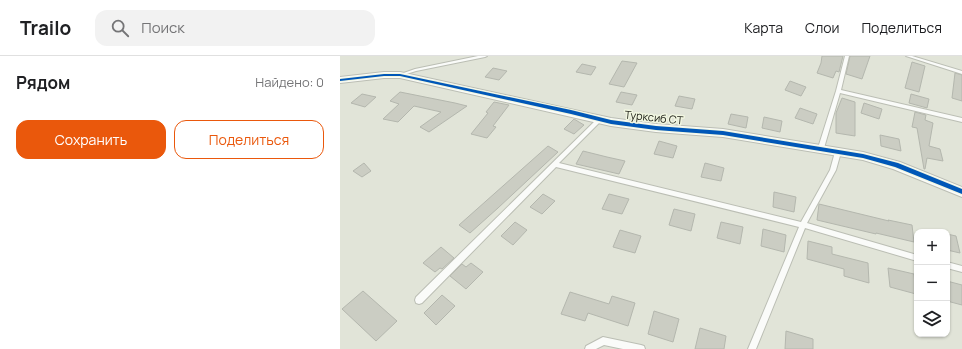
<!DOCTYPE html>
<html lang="ru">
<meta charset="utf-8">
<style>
:root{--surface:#fff;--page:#f2f2f2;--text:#202124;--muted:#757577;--line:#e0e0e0;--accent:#ea580c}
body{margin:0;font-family:Manrope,sans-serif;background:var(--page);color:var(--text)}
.controls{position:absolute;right:12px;bottom:12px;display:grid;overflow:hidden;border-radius:8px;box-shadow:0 1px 3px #0004}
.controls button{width:36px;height:36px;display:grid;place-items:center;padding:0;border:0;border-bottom:1px solid var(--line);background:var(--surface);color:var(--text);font:20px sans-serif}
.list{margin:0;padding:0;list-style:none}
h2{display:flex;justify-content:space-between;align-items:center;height:52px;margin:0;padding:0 16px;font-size:17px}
h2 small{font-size:13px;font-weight:400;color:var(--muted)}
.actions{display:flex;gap:8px;padding:12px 16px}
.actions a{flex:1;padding:9px 0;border:1px solid var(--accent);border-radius:12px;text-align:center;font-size:14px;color:var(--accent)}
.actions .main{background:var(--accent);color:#fff}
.icon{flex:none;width:22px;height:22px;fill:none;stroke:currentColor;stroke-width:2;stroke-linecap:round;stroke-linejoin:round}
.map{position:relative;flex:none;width:622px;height:293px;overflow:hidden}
header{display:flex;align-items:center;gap:24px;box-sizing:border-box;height:56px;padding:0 20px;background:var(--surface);border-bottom:1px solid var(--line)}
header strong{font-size:19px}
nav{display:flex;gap:22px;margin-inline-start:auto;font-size:14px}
.search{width:280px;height:36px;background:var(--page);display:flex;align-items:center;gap:10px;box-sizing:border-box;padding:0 14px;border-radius:12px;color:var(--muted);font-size:15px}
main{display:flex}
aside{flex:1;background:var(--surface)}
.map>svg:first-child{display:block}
.building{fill:#cbcdc3;stroke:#b4b7ae}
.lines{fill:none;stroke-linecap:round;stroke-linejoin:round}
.lane-casing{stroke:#bbbeb4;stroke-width:2}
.street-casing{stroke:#bbbeb4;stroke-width:2}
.lane{fill:#fafbf9;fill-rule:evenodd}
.street{fill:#fafbf9;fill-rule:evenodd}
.cycleway-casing{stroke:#f1f6e0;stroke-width:2}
.cycleway{fill:#0057b8;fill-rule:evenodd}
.labels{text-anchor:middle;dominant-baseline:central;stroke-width:3;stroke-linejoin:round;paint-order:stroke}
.street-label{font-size:11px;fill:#1f2018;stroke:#f1f6e0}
</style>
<header>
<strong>Trailo</strong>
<div class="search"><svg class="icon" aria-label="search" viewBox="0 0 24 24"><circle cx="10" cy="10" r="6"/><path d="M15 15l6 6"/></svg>Поиск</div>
<nav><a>Карта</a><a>Слои</a><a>Поделиться</a></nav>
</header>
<main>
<aside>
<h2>Рядом<small>Найдено: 0</small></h2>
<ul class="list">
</ul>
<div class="actions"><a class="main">Сохранить</a><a>Поделиться</a></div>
</aside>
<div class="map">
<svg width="622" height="293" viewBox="0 0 622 293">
<rect width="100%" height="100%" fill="#e1e4d8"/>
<g class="building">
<polygon points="482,0 503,0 499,16 496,15 493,22 477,17 481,7"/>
<polygon points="510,0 530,0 522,23 506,18"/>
<polygon points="282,5 297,7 284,31 269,28"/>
<polygon points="572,6 585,10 579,36 565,32"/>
<polygon points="242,8 256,11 251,19 236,16"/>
<polygon points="153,12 167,15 159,24 145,21"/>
<polygon points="615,17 622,19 622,45 612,42"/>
<polygon points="450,25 466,31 461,40 445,34"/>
<polygon points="60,36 115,47 127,50 89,76 80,71 101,56 74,50 58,66 43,63 59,48 50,45"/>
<polygon points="281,36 297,39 292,49 276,46"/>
<polygon points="22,38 36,41 25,51 11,47"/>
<polygon points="571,38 589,43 587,52 569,47"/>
<polygon points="339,40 355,43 352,53 335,50"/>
<polygon points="502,42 515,46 515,80 496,77 496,57"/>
<polygon points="154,46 169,49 153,70 156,71 147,82 131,78 148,57 146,56"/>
<polygon points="524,47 542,53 539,63 521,57"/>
<polygon points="460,52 477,58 473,68 455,62"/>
<polygon points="575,56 586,59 585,64 593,67 589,90 600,93 603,105 587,102 585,113 584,113 577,72 572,71"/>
<polygon points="391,58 408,61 406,72 388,68"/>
<polygon points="424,61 442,65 440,76 422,72"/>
<polygon points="234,63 244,69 234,78 224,73"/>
<polygon points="540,79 559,83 561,95 541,90"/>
<polygon points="319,85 337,90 333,102 314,98"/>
<polygon points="208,90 218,96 158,152 130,177 119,169"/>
<polygon points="243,95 267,101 285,105 279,118 236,108"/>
<polygon points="24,107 31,115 22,121 13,115"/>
<polygon points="365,107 384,112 381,125 361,121"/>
<polygon points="434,136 456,141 454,156 433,151"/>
<polygon points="203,138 215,145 202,158 190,151"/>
<polygon points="269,138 289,143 282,158 262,153"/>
<polygon points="479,148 549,165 548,164 572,169 574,186 536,177 536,178 477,164"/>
<polygon points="334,153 355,158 351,175 329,169"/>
<polygon points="175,166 187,174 173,189 161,180"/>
<polygon points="381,166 403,171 400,188 377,182"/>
<polygon points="423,173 446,179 444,196 421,190"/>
<polygon points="280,174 301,180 295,197 273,191"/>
<polygon points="607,178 616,180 620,197 607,194"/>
<polygon points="468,185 492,191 492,198 528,207 529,227 504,220 504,213 467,203"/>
<polygon points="101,191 114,202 102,213 100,212 95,216 83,207"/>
<polygon points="131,207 143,216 126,233 110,220 122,208 126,211"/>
<polygon points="548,212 574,218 576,238 550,231"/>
<polygon points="607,225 622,229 622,249 607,245"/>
<polygon points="23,235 57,265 36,285 2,253"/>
<polygon points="230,236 269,248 272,240 295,247 288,270 248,257 245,265 221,258"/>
<polygon points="102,239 115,250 96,269 84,257"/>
<polygon points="314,255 339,263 333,286 308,278"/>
<polygon points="360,272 386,280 384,293 355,293"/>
<polygon points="446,275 473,283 473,293 445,293"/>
</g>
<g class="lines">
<defs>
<g id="lane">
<polygon points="138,0 147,0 145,1 76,15 60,20 58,19 75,13"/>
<polygon points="505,0 509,0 501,34 622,62 622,66 500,37 484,92 481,94 479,93 478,92 496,35"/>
<polygon points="566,0 572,0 622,15 622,18"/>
<polygon points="260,61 262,62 262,64 219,107 461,166 490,114 495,96 496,95 500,95 501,96 496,114 467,167 577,199 577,205 465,172 416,293 408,293 459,171 216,111 82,247 79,248 76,247 75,244 76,241 258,62"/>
<polygon points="607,206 622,210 622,216 607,212"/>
<polygon points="263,281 301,289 304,290 305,293 283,293 264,289 256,293 245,293 246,290"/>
</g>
<polygon id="street" points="44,16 60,16 271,62 316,68 383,73 523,96 560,106 622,131 622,141 553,113 523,104 383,81 316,76 271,70 60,22 44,22 0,27 0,21"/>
</defs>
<use href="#lane" class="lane-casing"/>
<use href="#street" class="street-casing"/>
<use href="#lane" class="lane"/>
<use href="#street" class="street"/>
<defs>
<polygon id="cycleway" points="44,18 60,18 231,54 271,64 316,70 383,75 523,98 558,107 622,133 622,138 555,111 523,102 383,79 316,74 271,68 231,58 60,20 44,20 0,25 0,23"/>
</defs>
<use href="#cycleway" class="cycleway-casing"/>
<use href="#cycleway" class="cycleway"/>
</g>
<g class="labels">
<g class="street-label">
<text transform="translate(314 61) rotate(6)">Турксиб СТ</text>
</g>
</g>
</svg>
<div class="controls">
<button>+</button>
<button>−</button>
<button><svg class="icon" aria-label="layers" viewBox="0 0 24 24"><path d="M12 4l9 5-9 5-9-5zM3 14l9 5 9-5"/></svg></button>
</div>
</div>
</main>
